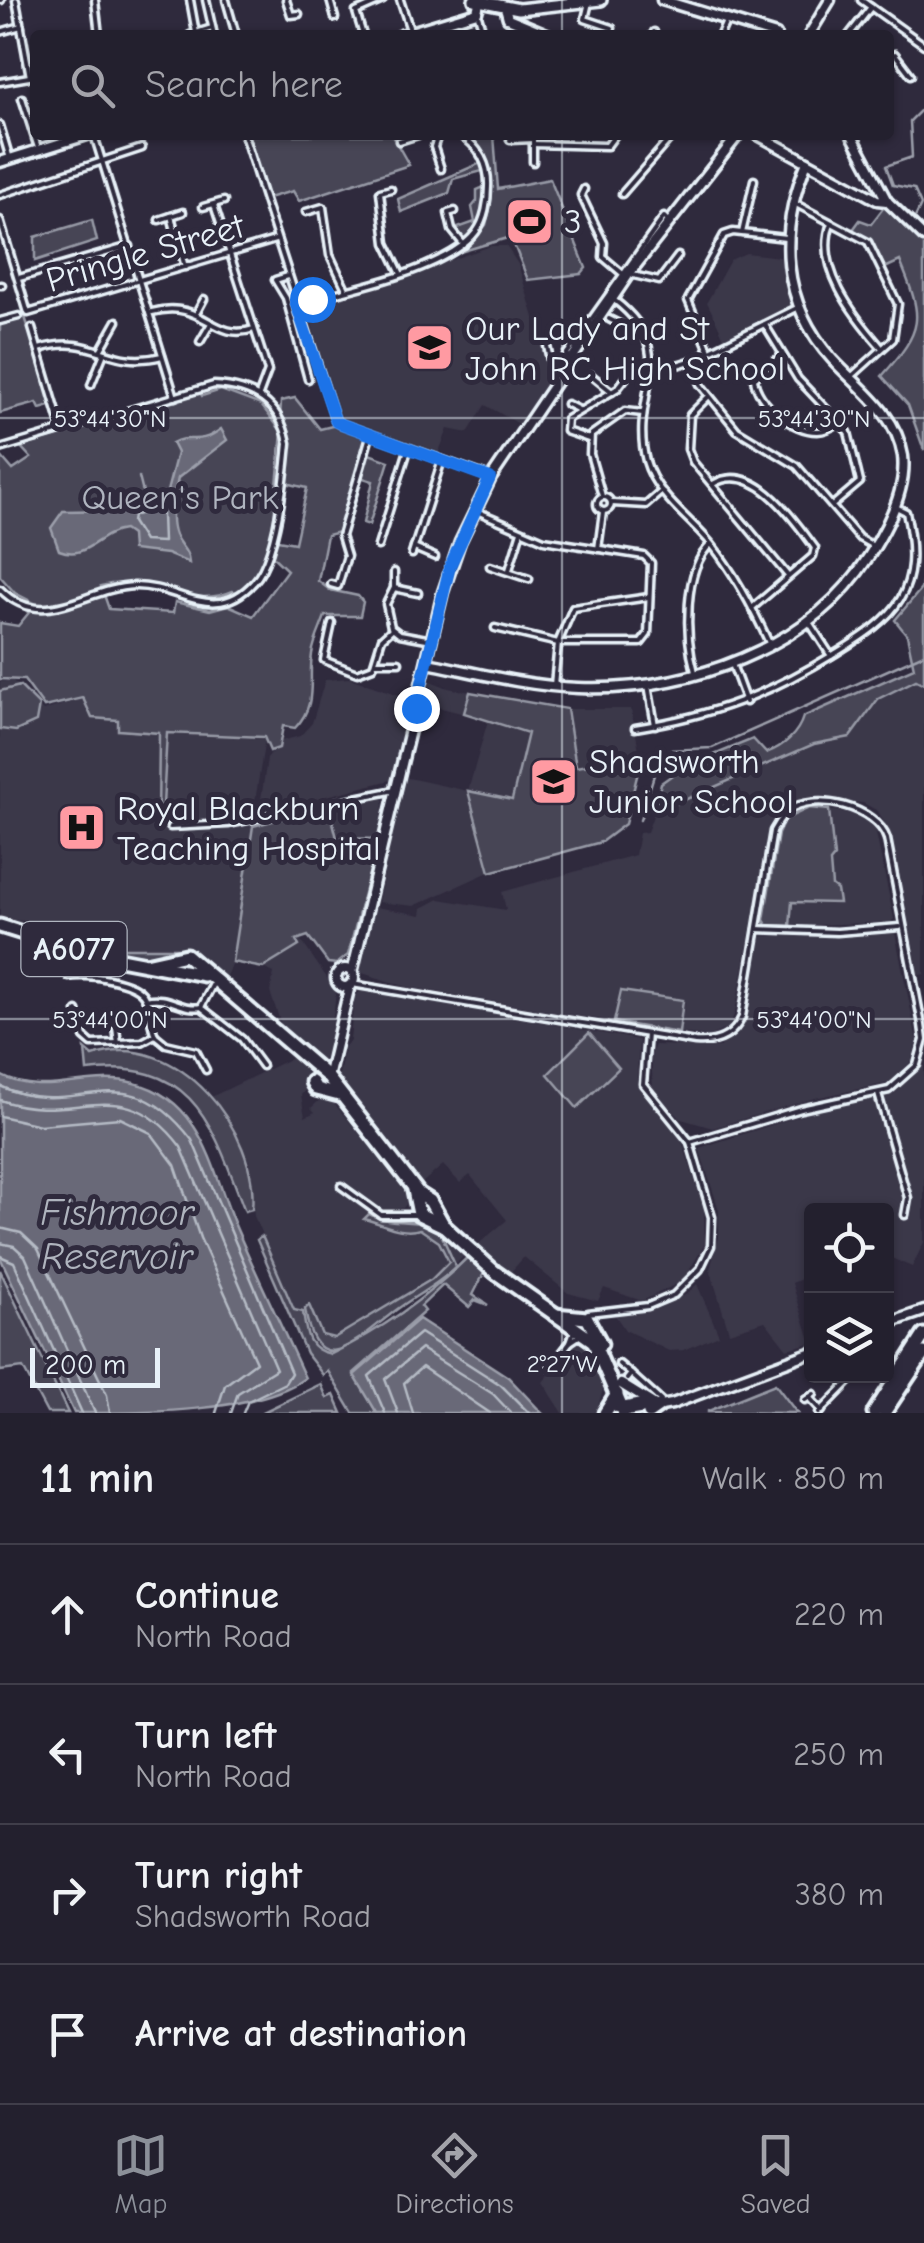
<!DOCTYPE html>
<meta charset="utf-8">
<style>
:root{--surface:#23202e;--page:#2b2836;--text:#f1f3f6;--muted:#a3a3aa;--line:#403e4a;--accent:#8c9099}
body{margin:0;font-family:"Comic Neue",sans-serif;background:var(--page);color:var(--text)}
.controls{position:absolute;right:30px;bottom:30px;display:grid;overflow:hidden;border-radius:10px;box-shadow:0 2px 8px #0004}
.controls button{width:90px;height:90px;display:grid;place-items:center;padding:0;border:0;border-bottom:2px solid var(--line);background:var(--surface);color:var(--text);font:50px sans-serif}
.scale{position:absolute;left:30px;bottom:25px;width:130px;box-sizing:border-box;padding-left:10px;border:5px solid #e8f1f8;border-top:0;font-size:28px;line-height:35px;white-space:nowrap;color:#e8f1f8;-webkit-text-stroke:8px #2f2a3d;paint-order:stroke}
.stop{position:absolute;width:30px;height:30px;margin:-22px;border:8px solid #1a73e8;border-radius:50%;background:#fff}
.stop.end{background:#1a73e8;border-color:#fff;box-shadow:0 2px 10px #0008}
.list{margin:0;padding:0;list-style:none}
h2{display:flex;justify-content:space-between;align-items:center;height:130px;margin:0;padding:0 40px;font-size:42px}
h2 small{font-size:32px;font-weight:400;color:var(--muted)}
.list li{display:grid;grid-template-columns:65px 1fr auto;gap:30px;align-items:center;box-sizing:border-box;height:140px;padding:0 40px;border-top:2px solid var(--line)}
.list b{display:block;font-size:38px;white-space:nowrap}
.list p{margin:0;font-size:32px;white-space:nowrap;color:var(--muted)}
.list em{font-size:32px;font-style:normal;color:var(--muted)}
.icon{flex:none;width:55px;height:55px;fill:none;stroke:currentColor;stroke-width:2;stroke-linecap:round;stroke-linejoin:round}
.map{position:relative;flex:none;width:924px;height:1413px;overflow:hidden}
.search{position:absolute;background:var(--surface);box-shadow:0 2px 8px #0004;left:30px;right:30px;top:30px;height:110px;display:flex;align-items:center;gap:25px;box-sizing:border-box;padding:0 35px;border-radius:10px;color:var(--muted);font-size:38px}
.sheet{height:690px;background:var(--surface)}
nav{display:flex;justify-content:space-around;align-items:center;box-sizing:border-box;height:140px;border-top:2px solid var(--line);background:var(--surface);font-size:28px;color:var(--muted)}
nav a{display:grid;justify-items:center;gap:5px}
nav .on{color:var(--accent)}
.map>svg:first-child{display:block}
.built{fill:#3b3749}
.green{fill:#464455;stroke:#979aa6;stroke-width:2.5;fill-rule:evenodd}
.water{fill:#696978;stroke:#9c9fab;stroke-width:2.5}
.lines{fill:none;stroke-linecap:round;stroke-linejoin:round}
.shore{stroke:#b5bbc5;stroke-width:2.5}
.stream{stroke:#9c9fab;stroke-width:2.5}
.street-casing{stroke:#e8f1f8;stroke-width:11}
.secondary-casing{stroke:#e8f1f8;stroke-width:15}
.primary-casing{stroke:#e8f1f8;stroke-width:16}
.highway-casing{stroke:#e8f1f8;stroke-width:19}
.street{stroke:#2f2a3d;stroke-width:4}
.secondary{stroke:#2f2a3d;stroke-width:8}
.primary{stroke:#2f2a3d;stroke-width:9}
.highway{stroke:#2f2a3d;stroke-width:11}
.route{stroke:#1a73e8;stroke-width:12}
.ticks{fill:none;stroke:#e8f1f8;stroke-width:2.5;stroke-opacity:0.45}
.labels{text-anchor:middle;dominant-baseline:central;stroke-width:10;stroke-linejoin:round;paint-order:stroke}
.shield{fill:#2f2a3d;stroke:#b0b5c0;stroke-width:2.5}
.shield-label{font-size:32px;font-weight:bold;fill:#e8f1f8}
.poi-label{font-size:35px;fill:#e8f1f8;stroke:#2f2a3d;text-anchor:start}
.street-label{font-size:35px;fill:#e8f1f8;stroke:#2f2a3d}
.park-label{font-size:35px;fill:#afb4bf;stroke:#2f2a3d}
.water-label{font-size:38px;font-style:italic;fill:#afb4be;stroke:#2f2a3d}
.ticks-label{font-size:25px;text-anchor:middle;fill:#e8f1f8;stroke:#2f2a3d;stroke-width:10;stroke-linejoin:round;paint-order:stroke}
</style>
<div class="map">
<svg width="924" height="1413" viewBox="0 0 924 1413">
<rect width="100%" height="100%" fill="#2f2a3d"/>
<filter id="ink" filterUnits="userSpaceOnUse"><feTurbulence type="fractalNoise" baseFrequency=".01" numOctaves="2"/><feDisplacementMap in="SourceGraphic" scale="20" xChannelSelector="R" yChannelSelector="G"/><feConvolveMatrix kernelMatrix="1 2 1 2 8 2 1 2 1" color-interpolation-filters="sRGB"/></filter>
<g filter="url(#ink)">
<g class="built">
<polygon points="491,246 506,246 518,264 553,381 521,425 485,405 468,433 448,429 438,454 337,419 308,310"/>
<polygon points="746,253 780,257 792,307 725,340 707,302 730,260"/>
<polygon points="349,678 411,699 391,780 259,813 267,759 281,741 300,736 312,723 325,680"/>
<polygon points="12,680 43,711 83,698 119,720 119,730 265,739 253,814 165,827 166,830 253,826 232,962 225,979 197,964 195,950 116,948 115,929 0,919 0,682"/>
<polygon points="428,680 448,688 567,709 631,709 641,760 625,824 601,842 489,872 414,906 378,902 404,777 468,791 488,720 422,703"/>
<polygon points="917,680 924,684 924,974 917,976 887,828 878,811 863,803 809,799 793,800 771,823 735,1013 729,1027 711,1036 679,1033 685,1002 621,991 614,1022 407,987 359,972 376,907 421,915 422,908 439,899 506,910 502,892 635,855 639,833 647,832 654,813 814,744 850,737 878,699"/>
<polygon points="385,792 378,839 337,838 329,806"/>
<polygon points="829,810 855,813 874,824 894,919 891,922 790,926 792,902 838,903 837,890 832,886 830,862 834,857"/>
<polygon points="890,931 895,933 917,1040 912,1061 889,1083 815,1098 713,1128 681,1119 653,1090 651,1054 655,1045 720,1047 740,1031 747,1019 761,936"/>
<polygon points="300,939 336,991 330,1049 320,1064 281,1024 270,992 274,973 263,968 298,947 295,940"/>
<polygon points="362,990 639,1040 637,1080 682,1141 704,1209 705,1244 683,1281 642,1301 604,1288 598,1301 568,1293 524,1257 509,1274 499,1266 476,1246 507,1220 470,1175 460,1183 443,1165 422,1183 338,1079 345,1046 350,1041 354,996"/>
<polygon points="298,1055 307,1075 307,1088 301,1095 305,1117 315,1112 311,1108 323,1097 332,1101 406,1189 408,1202 403,1208 387,1211 372,1205 346,1184 339,1189 380,1219 432,1223 468,1252 427,1292 313,1354 254,1216 249,1161 211,1097"/>
<polygon points="924,1062 924,1242 912,1267 889,1257 886,1210 812,1210 811,1275 792,1283 811,1343 787,1349 765,1321 729,1332 710,1269 719,1237 719,1210 699,1148 818,1110 894,1094"/>
<polygon points="697,1284 719,1335 684,1350 669,1351 625,1330 615,1315 659,1308 687,1294"/>
<polygon points="578,1341 596,1356 607,1376 596,1413 563,1413 543,1382"/>
</g>
<g class="green">
<polygon points="248,135 392,135 409,165 299,201 293,191 268,198"/>
<polygon points="459,135 494,135 498,189 550,179 586,268 581,274 528,280 511,237 463,251 486,225 491,204 479,229 464,245 452,230 475,222 472,207 477,201 477,190 491,184 489,169 453,179 449,193 401,212 398,199 483,162 479,152"/>
<path d="M884,207L924,241V450L908,405L882,376C924,329 924,319 900,261L885,268L873,244L852,231L860,220L871,224Z"/>
<polygon points="92,220 97,241 35,261 35,237"/>
<polygon points="25,317 54,405 40,409 37,403 0,413 0,323"/>
<path d="M221,390L261,405L282,432L272,539L295,543L307,488L282,482L288,443L280,418L281,401L295,398L320,429L340,424L370,436L366,453L389,461L369,525L363,523L373,481L360,477L346,530L327,535L318,581L330,590L358,596L363,602L360,616H325C321,628 314,641 312,654C308,682 318,704 295,728L283,726L279,748L270,751L264,737L167,733L162,823L158,821L159,733L118,730V720L92,718L83,698L44,707L24,680L0,679V623L18,626L36,604L15,593L0,576V455L13,470L31,458L21,447L200,392L202,396ZM269,553L287,570L253,616L228,605L210,610L175,602L173,613L109,609L101,586C148,574 189,611 233,591L241,594L266,566Z"/>
<path d="M924,570V684L916,680L878,699L850,737L814,744L654,813L661,783L682,768L753,739L766,753C783,747 798,734 803,717L914,668L907,635L895,620L921,589Z"/>
<polygon points="20,686 39,705 36,722 16,731 0,729 0,691"/>
<polygon points="470,692 567,709 576,767 626,759 638,772 625,824 601,842 490,872 468,791 512,800 528,733 464,713"/>
<polygon points="329,806 337,838 378,839 348,955 337,964 328,963 308,936 296,940 299,946 263,968 232,962 253,826"/>
<polygon points="809,808 829,810 834,857 830,862 832,886 837,890 839,903 792,902 790,926 767,925 764,920 778,834 785,819"/>
<path d="M41,925L115,929L117,948H175C159,960 127,955 109,948L108,938L69,939L41,933Z"/>
<polygon points="621,991 683,1000 679,1033 614,1022"/>
<polygon points="589,1033 619,1068 577,1108 548,1074"/>
<path d="M85,1049L93,1056C177,1027 260,1132 252,1209L245,1211C213,1128 196,1057 87,1071Z"/>
<path d="M369,1214C391,1226 414,1218 438,1227L456,1267C436,1287 413,1296 391,1314C355,1342 316,1383 305,1309L309,1305L322,1335L334,1338L432,1279L449,1262L439,1242L420,1229C400,1235 383,1223 364,1219Z"/>
<path d="M262,1236L294,1310L303,1312C306,1333 307,1350 331,1354C384,1329 429,1296 471,1254L486,1269L473,1295L488,1305L475,1300L469,1307L443,1285L421,1306L425,1311L354,1373L377,1413H353L328,1371L323,1375L306,1353L257,1240Z"/>
<polygon points="0,1270 68,1413 47,1413 23,1368 0,1371"/>
<polygon points="321,1384 327,1398 334,1395 342,1413 261,1413"/>
<polygon points="775,1384 797,1413 708,1412 708,1411"/>
</g>
<g class="water">
<path d="M221,429L227,440L178,478C175,496 168,517 175,535C180,547 188,549 189,563L167,554L132,550L131,535L124,530C97,533 87,561 59,550L51,528L63,511L120,510L165,499L177,453L172,443C190,433 197,447 221,429Z"/>
<path d="M0,1075C45,1099 88,1071 134,1083C203,1100 212,1170 235,1225C257,1276 282,1327 305,1378C256,1413 143,1413 74,1413L0,1257Z"/>
<polygon points="419,1319 508,1377 542,1413 377,1413 354,1375"/>
</g>
<g class="lines">
<g class="shore">
<polygon points="147,511 162,514 163,542 144,541 132,522 133,516"/>
<path d="M0,1086C78,1123 123,1049 192,1140L291,1373L285,1383L248,1401L243,1413"/>
<path d="M0,1100C76,1127 122,1068 181,1147L276,1369L238,1393L231,1413"/>
<polyline points="0,1116 40,1125 120,1118 151,1133 175,1165 200,1238 256,1362 225,1385 216,1413"/>
<polyline points="0,1228 21,1233 38,1249 107,1395 110,1413"/>
<polyline points="0,1243 14,1246 25,1256 95,1413"/>
<polyline points="0,1256 14,1262 82,1413"/>
<polyline points="385,1413 369,1376 420,1333 501,1385 529,1413"/>
<polyline points="398,1413 385,1379 421,1349 493,1394 511,1413"/>
<polyline points="413,1413 404,1383 422,1367 490,1413"/>
</g>
<g class="stream">
<polyline points="914,220 921,205 914,189 893,185 886,166 912,157 910,121 924,107"/>
<polyline points="910,229 924,244"/>
<polyline points="139,477 145,501"/>
<polyline points="640,820 659,759 670,750 712,748 924,654"/>
</g>
<defs>
<g id="street">
<polyline points="0,0 1,0"/>
<polyline points="16,0 30,77"/>
<polyline points="95,0 99,35"/>
<polyline points="190,0 196,33"/>
<polyline points="206,0 214,35"/>
<polyline points="226,0 236,35"/>
<polyline points="286,0 291,15 299,14"/>
<polyline points="330,0 335,18"/>
<polyline points="400,0 410,30"/>
<polyline points="861,0 924,45"/>
<polyline points="589,2 585,19 612,28"/>
<polyline points="477,12 484,35"/>
<polyline points="0,32 21,26"/>
<polyline points="190,35 212,28"/>
<polyline points="363,35 356,12 383,0"/>
<polyline points="653,35 654,32"/>
<polyline points="720,35 727,19"/>
<polyline points="849,35 871,7"/>
<polyline points="889,57 895,54 911,75"/>
<polyline points="0,82 35,76"/>
<polyline points="22,98 39,151"/>
<polyline points="0,125 10,159"/>
<polyline points="94,135 175,397"/>
<polyline points="244,135 336,422 490,477"/>
<polyline points="438,135 434,147 441,169"/>
<polyline points="510,140 533,139"/>
<polyline points="399,141 418,135"/>
<polyline points="533,144 607,146 615,135"/>
<polyline points="533,162 533,135"/>
<polyline points="391,189 380,192 386,243 400,272"/>
<polyline points="584,189 581,195 604,243 603,257 623,274"/>
<polyline points="622,194 673,135"/>
<polyline points="0,195 142,148"/>
<polyline points="794,203 868,242 898,304 893,339 851,377"/>
<polyline points="214,205 268,371 259,395"/>
<polyline points="203,207 224,201"/>
<polyline points="455,211 448,213 452,230 464,245"/>
<polyline points="306,212 323,207 330,255 346,289"/>
<polyline points="171,216 185,267"/>
<polyline points="0,220 28,313 275,240"/>
<polyline points="159,220 183,212"/>
<path d="M831,223C815,267 853,315 881,347"/>
<polyline points="742,233 754,180"/>
<polyline points="629,274 659,281 678,256"/>
<polyline points="288,276 275,280 286,298 308,379"/>
<polyline points="19,278 130,246"/>
<polyline points="0,285 2,285"/>
<path d="M614,300C684,353 628,395 646,461C656,496 690,518 712,545C736,575 754,610 770,645"/>
<path d="M297,303C345,290 447,271 476,232C485,220 488,201 488,187C489,165 479,146 460,135"/>
<path d="M152,312C204,298 212,343 254,329"/>
<polyline points="197,312 204,299"/>
<polyline points="609,319 635,332 644,329"/>
<polyline points="0,321 19,316"/>
<polyline points="765,325 798,379 848,432 860,482 834,504"/>
<polyline points="32,328 62,429"/>
<polyline points="200,342 210,325"/>
<polyline points="547,346 552,369 562,374"/>
<path d="M39,349C96,332 106,370 162,356"/>
<polyline points="709,350 688,300 724,235 733,232 786,238"/>
<polyline points="100,351 117,321"/>
<path d="M781,356L754,378C756,403 793,432 818,431C825,431 834,426 840,422"/>
<polyline points="572,360 566,355 664,217 667,220"/>
<polyline points="690,361 700,384 737,430 797,466 859,538 875,547"/>
<polyline points="652,365 674,366 690,361 799,307"/>
<polyline points="591,375 612,392"/>
<polyline points="91,385 104,353"/>
<polyline points="709,396 690,415 688,449 693,462 788,576"/>
<polyline points="567,404 579,410"/>
<polyline points="589,439 566,431 567,419 618,388 631,371"/>
<path d="M0,449L214,385C253,387 280,402 288,443C285,477 277,558 254,582C215,626 179,585 134,586C85,588 43,633 0,589"/>
<path d="M713,484C754,459 795,521 815,548L813,556L752,608"/>
<polyline points="602,496 590,454 591,435 625,411 643,413"/>
<circle cx="604" cy="504" r="7"/>
<polyline points="612,503 646,505 662,491"/>
<polyline points="479,512 544,540 644,556 651,563 648,634 641,643 558,643 495,628"/>
<polyline points="378,546 408,450"/>
<polyline points="414,548 435,557"/>
<polyline points="598,549 603,512"/>
<polyline points="412,554 442,460"/>
<polyline points="490,566 529,579"/>
<polyline points="509,570 521,531"/>
<polyline points="394,572 394,588 386,604 391,627 400,634 432,640"/>
<polyline points="331,584 338,586 347,556 341,536 370,436"/>
<polyline points="394,588 418,593"/>
<polyline points="809,622 831,656"/>
<polyline points="332,623 324,660 357,673 373,667 382,638 392,629"/>
<polyline points="376,662 399,662"/>
<polyline points="732,664 746,702"/>
<path d="M695,672C685,637 683,569 711,544"/>
<polyline points="554,685 558,643 573,608 649,597"/>
<polyline points="648,685 655,725"/>
<path d="M635,728C715,715 767,695 836,653C896,616 924,593 906,512L896,507"/>
<polyline points="170,827 228,824 395,790"/>
<polyline points="757,929 837,932 900,927"/>
<path d="M69,977C85,973 135,980 144,996C151,1007 149,1023 155,1035"/>
<polyline points="214,982 201,1007 242,1039 262,1066"/>
<path d="M352,984L695,1042C717,1044 733,1037 742,1017L773,831C777,824 782,815 788,811C815,791 877,807 887,839L922,1025L924,1040L917,1065L889,1090L801,1109L690,1142"/>
<path d="M146,1000C168,994 182,1011 201,1007"/>
<polyline points="77,1011 84,1037 92,1044 142,1042 155,1035"/>
<polyline points="116,1027 118,1044"/>
<polyline points="155,1035 166,1044 196,1051 206,1070"/>
<polyline points="878,1094 908,1198 905,1215"/>
<polyline points="341,1186 381,1215 416,1215"/>
<polyline points="588,1313 648,1306 674,1295 700,1269 711,1246 712,1217 690,1142 643,1084 647,1034"/>
<polyline points="574,1331 570,1342 582,1334"/>
<polyline points="619,1364 631,1374 627,1379"/>
<polyline points="550,1368 570,1342"/>
<polyline points="631,1374 661,1401"/>
<polyline points="809,1397 822,1411"/>
<polyline points="805,1400 814,1394"/>
<polyline points="819,1413 855,1376"/>
</g>
<g id="secondary">
<polyline points="662,0 776,35"/>
<polyline points="505,7 508,18 549,35"/>
<polyline points="401,35 477,12 479,3"/>
<polyline points="809,35 830,0"/>
<polyline points="758,135 877,200 887,201"/>
<polyline points="852,135 887,201 924,237"/>
<polyline points="0,162 87,135"/>
<path d="M428,663C477,673 527,686 578,688C687,692 809,650 869,556C887,528 907,490 903,456C896,413 861,390 833,360C780,302 778,231 807,162"/>
<circle cx="345" cy="978" r="9"/>
<polyline points="352,973 443,592 460,542 491,478 629,274 738,135"/>
<polyline points="328,1078 350,985"/>
<polyline points="886,1324 924,1311"/>
<polyline points="621,1384 655,1405"/>
<polyline points="617,1408 646,1402"/>
<polyline points="622,1413 672,1404 812,1352"/>
</g>
<polyline id="primary" points="474,0 519,9 601,0"/>
<g id="highway">
<polyline points="0,926 83,952 204,975"/>
<polyline points="150,963 186,955 327,1076 419,1194 430,1201 444,1226"/>
<polyline points="312,1082 316,1089 339,1095"/>
<polyline points="414,1190 419,1214 444,1226 495,1272 593,1341 624,1413"/>
<polyline points="555,1315 587,1318 601,1344"/>
<polyline points="605,1413 617,1394"/>
<polyline points="649,1413 659,1406"/>
<polyline points="874,1413 924,1335"/>
<polyline points="884,1413 924,1353"/>
</g>
</defs>
<use href="#street" class="street-casing"/>
<use href="#secondary" class="secondary-casing"/>
<use href="#primary" class="primary-casing"/>
<use href="#highway" class="highway-casing"/>
<use href="#street" class="street"/>
<use href="#secondary" class="secondary"/>
<use href="#primary" class="primary"/>
<use href="#highway" class="highway"/>
</g>
</g>
<g class="lines" filter="url(#ink)">
<polyline class="route" points="312,299 296,304 336,422 490,478 450,566 416,708"/>
</g>
<path class="ticks" d="M562,0V35M562,135V1413M0,418H924M0,1019H924"/>
<defs>
<symbol id="stadium-square" viewBox="-11 -11 22 22"><rect x="-9" y="-9" width="18" height="18" rx="4" fill="#ff9aa2" stroke="#2f2a3d"/><path d="M0-5a6.5 5 0 1 0 0 10a6.5 5 0 1 0 0-10ZM-3.5-1.8h7v3.6h-7Z" fill="#111"/></symbol>
<symbol id="school-square" viewBox="-11 -11 22 22"><rect x="-9" y="-9" width="18" height="18" rx="4" fill="#ff9aa2" stroke="#2f2a3d"/><path d="M0-5L7-2L0 1L-7-2ZM-4 1L0 2.5L4 1V4Q0 6-4 4Z" fill="#111"/></symbol>
<symbol id="hospital-square" viewBox="-11 -11 22 22"><rect x="-9" y="-9" width="18" height="18" rx="4" fill="#ff9aa2" stroke="#2f2a3d"/><path d="M-5-5h3v3.5h4V-5h3V5h-3V1.5h-4V5h-3Z" fill="#111"/></symbol>
</defs>
<g fill-rule="evenodd">
<use href="#stadium-square" x="502" y="194" width="55" height="55"/>
<use href="#school-square" x="402" y="320" width="55" height="55"/>
<use href="#school-square" x="526" y="754" width="55" height="55"/>
<use href="#hospital-square" x="54" y="800" width="55" height="55"/>
</g>
<g class="labels">
<rect class="shield" x="21.5" y="922" width="105" height="54" rx="8"/>
<g class="shield-label">
<text x="74" y="949">A6077</text>
</g>
<g class="poi-label">
<text x="564" y="221">3</text>
<text x="465" y="328">Our Lady and St<tspan x="465" dy="40">John RC High School</tspan></text>
<text x="589" y="761">Shadsworth<tspan x="589" dy="40">Junior School</tspan></text>
<text x="117" y="808">Royal Blackburn<tspan x="117" dy="40">Teaching Hospital</tspan></text>
</g>
<g class="street-label">
<text transform="translate(145 253) rotate(-16)">Pringle Street</text>
</g>
<g class="park-label">
<text x="180" y="497">Queen's Park</text>
</g>
<g class="water-label">
<text x="117" y="1213">Fishmoor<tspan x="117" dy="44">Reservoir</tspan></text>
</g>
</g>
<g class="ticks-label">
<text x="110" y="427">53°44'30"N</text>
<text x="814" y="427">53°44'30"N</text>
<text x="110" y="1028">53°44'00"N</text>
<text x="814" y="1028">53°44'00"N</text>
<text x="562" y="1372">2°27'W</text>
</g>
</svg>
<div class="controls">
<button><svg class="icon" aria-label="locate" viewBox="0 0 24 24"><circle cx="12" cy="12" r="6"/><path d="M12 2v4M12 18v4M2 12h4M18 12h4"/></svg></button>
<button><svg class="icon" aria-label="layers" viewBox="0 0 24 24"><path d="M12 4l9 5-9 5-9-5zM3 14l9 5 9-5"/></svg></button>
</div>
<div class="scale">200 m</div>
<div class="stop" style="left:312px;top:299px"></div>
<div class="stop end" style="left:416px;top:708px"></div>
<div class="search"><svg class="icon" aria-label="search" viewBox="0 0 24 24"><circle cx="10" cy="10" r="6"/><path d="M15 15l6 6"/></svg>Search here</div>
</div>
<section class="sheet">
<h2>11 min<small>Walk · 850 m</small></h2>
<ul class="list">
<li><svg class="icon" aria-label="ahead" viewBox="0 0 24 24"><path d="M12 20V5M6 11l6-6 6 6"/></svg><div><b>Continue</b><p>North Road</p></div><em>220 m</em></li>
<li><svg class="icon" aria-label="left" viewBox="0 0 24 24"><path d="M17 20v-9H6M10 6l-5 5 5 5"/></svg><div><b>Turn left</b><p>North Road</p></div><em>250 m</em></li>
<li><svg class="icon" aria-label="right" viewBox="0 0 24 24"><path d="M7 20v-9h11M14 6l5 5-5 5"/></svg><div><b>Turn right</b><p>Shadsworth Road</p></div><em>380 m</em></li>
<li><svg class="icon" aria-label="arrive" viewBox="0 0 24 24"><path d="M6 21V4h12l-3 4 3 4H6"/></svg><div><b>Arrive at destination</b></div></li>
</ul>
</section>
<nav>
<a class="on"><svg class="icon" aria-label="map" viewBox="0 0 24 24"><path d="M3 6l6-2 6 2 6-2v14l-6 2-6-2-6 2zM9 4v14M15 6v14"/></svg>Map</a>
<a><svg class="icon" aria-label="directions" viewBox="0 0 24 24"><path d="M12 3l9 9-9 9-9-9zM9 14v-3h6M13 9l2 2-2 2"/></svg>Directions</a>
<a><svg class="icon" aria-label="saved" viewBox="0 0 24 24"><path d="M7 4h10v16l-5-4-5 4z"/></svg>Saved</a>
</nav>
